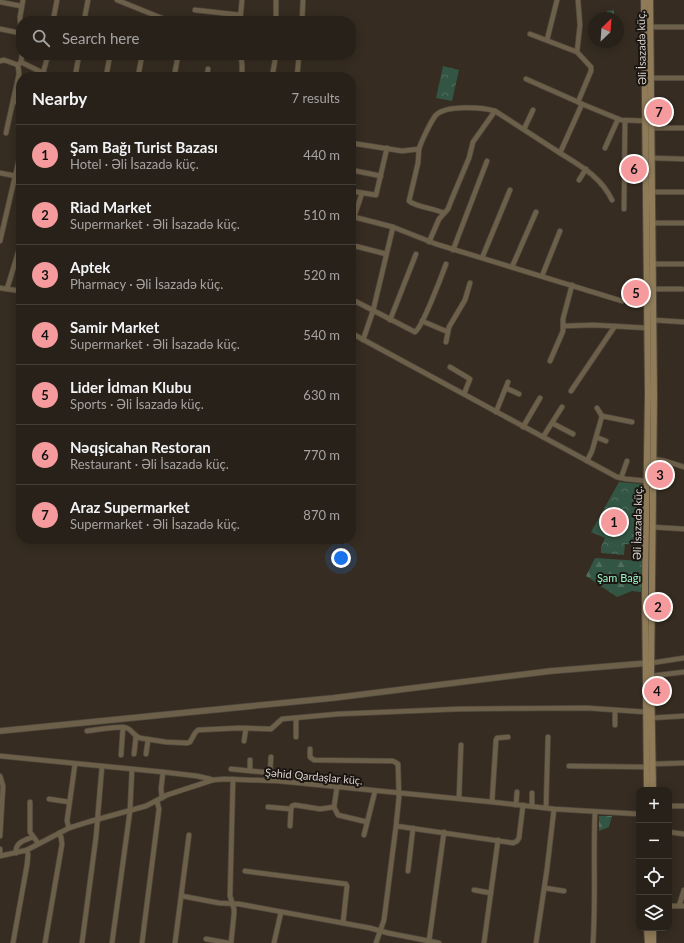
<!DOCTYPE html>
<meta charset="utf-8">
<style>
:root{--surface:#282119;--page:#302922;--text:#f1f3f6;--muted:#a5a3a2;--line:#443e38;--accent:#f59b9d}
body{margin:0;font-family:Lato,sans-serif;background:var(--page);color:var(--text)}
.controls{position:absolute;right:12px;bottom:12px;display:grid;overflow:hidden;border-radius:8px;box-shadow:0 2px 10px #0003}
.controls button{width:36px;height:36px;display:grid;place-items:center;padding:0;border:0;border-bottom:1px solid var(--line);background:var(--surface);color:var(--text);font:20px sans-serif}
.compass{position:absolute;left:588px;top:12px;width:36px;height:36px;border-radius:50%;background:var(--surface);box-shadow:0 2px 10px #0003;rotate:25deg}
.you{position:absolute;left:341px;top:558px;width:14px;height:14px;margin:-10px;border:3px solid #fff;border-radius:50%;background:#1a73e8;box-shadow:0 0 0 6px #1a73e833}
.badge{display:grid;place-items:center;width:26px;height:26px;border-radius:50%;background:var(--accent);color:#111;font-size:13px;font-weight:700}
.pin{position:absolute;translate:-50% -50%;border:2px solid #fff;box-shadow:0 1px 4px #0006}
.list{margin:0;padding:0;list-style:none}
h2{display:flex;justify-content:space-between;align-items:center;height:52px;margin:0;padding:0 16px;font-size:17px}
h2 small{font-size:13px;font-weight:400;color:var(--muted)}
.list li{display:grid;grid-template-columns:26px 1fr auto;gap:12px;align-items:center;box-sizing:border-box;height:60px;padding:0 16px;border-top:1px solid var(--line)}
.list b{display:block;font-size:15px;white-space:nowrap}
.list p{margin:0;font-size:13px;white-space:nowrap;color:var(--muted)}
.list em{font-size:13px;font-style:normal;color:var(--muted)}
.icon{flex:none;width:22px;height:22px;fill:none;stroke:currentColor;stroke-width:2;stroke-linecap:round;stroke-linejoin:round}
.map{position:relative;flex:none;width:684px;height:943px;overflow:hidden}
.search{position:absolute;background:var(--surface);box-shadow:0 2px 10px #0003;left:16px;top:16px;width:340px;height:44px;display:flex;align-items:center;gap:10px;box-sizing:border-box;padding:0 14px;border-radius:16px;color:var(--muted);font-size:15px}
.panel{position:absolute;background:var(--surface);box-shadow:0 2px 10px #0003;left:16px;top:72px;width:340px;height:472px;border-radius:16px}
.map>svg:first-child{display:block}
.forest{fill:url(#forest-firs)}
.park{fill:url(#park-crowns)}
.lines{fill:none;stroke-linecap:round;stroke-linejoin:round}
.minor-casing{stroke:#50473d;stroke-width:6}
.tertiary-casing{stroke:#50473d;stroke-width:7}
.secondary-casing{stroke:#50473d;stroke-width:8}
.minor{stroke:#6d604a;stroke-width:4.5}
.tertiary{stroke:#6d604a;stroke-width:5.5}
.secondary{stroke:#8f7b58;stroke-width:6}
.labels{text-anchor:middle;dominant-baseline:central;stroke-width:4;stroke-linejoin:round;paint-order:stroke}
.street-label{font-size:11px;fill:#dad3cd;stroke:#1a1511}
.park-label{font-size:11px;fill:#99f8c8;stroke:#1a1511}
</style>
<div class="map">
<svg width="684" height="943" viewBox="0 0 684 943">
<defs>
<pattern id="forest-firs" width="22" height="20" patternUnits="userSpaceOnUse"><rect width="22" height="20" fill="#335644"/><path d="M5 1l3.5 6h-7zM16 11l3.5 6h-7z" fill="#506d5e"/></pattern>
<pattern id="park-crowns" width="20" height="18" patternUnits="userSpaceOnUse"><rect width="20" height="18" fill="#335644"/><path d="M2 6a3 3 0 1 1 6 0M12 15a3 3 0 1 1 6 0" fill="none" stroke="#506d5e"/></pattern>
</defs>
<rect width="100%" height="100%" fill="#362c21"/>
<g class="forest">
<polygon points="595,558 642,561 641,592 632,591 617,597 586,576"/>
<polygon points="599,816 612,816 609,827 599,831"/>
</g>
<g class="park">
<polygon points="614,10 614,18 596,18 596,15 607,15 607,11"/>
<polygon points="443,66 459,70 452,101 436,98"/>
<polygon points="619,482 642,484 641,545 625,544 624,555 601,553 601,547 605,538 591,532"/>
</g>
<g class="lines">
<defs>
<g id="minor">
<polyline points="117,0 169,21"/>
<polyline points="276,0 276,21"/>
<polyline points="0,2 21,6"/>
<polyline points="195,10 240,15"/>
<polyline points="53,21 57,0"/>
<polyline points="84,21 88,0"/>
<polyline points="240,21 242,0"/>
<polyline points="302,21 303,0"/>
<polyline points="651,27 684,27"/>
<polyline points="0,29 20,33"/>
<polyline points="530,34 577,52"/>
<polyline points="547,40 557,0"/>
<polyline points="21,46 20,17 23,0"/>
<polyline points="241,55 242,65 242,77"/>
<polyline points="0,61 4,60 18,65 21,62 22,55"/>
<polyline points="21,62 51,77"/>
<polyline points="43,73 48,55"/>
<polyline points="75,77 79,55"/>
<polyline points="106,77 110,55"/>
<polyline points="138,77 142,55"/>
<polyline points="174,77 178,56"/>
<polyline points="207,77 208,69"/>
<polyline points="272,77 276,55"/>
<polyline points="297,77 299,55"/>
<polyline points="651,78 684,78"/>
<polyline points="526,79 578,102"/>
<polyline points="13,101 21,104"/>
<polyline points="582,104 621,120 646,121"/>
<polyline points="652,128 684,128"/>
<polyline points="524,129 533,110"/>
<polyline points="6,133 19,74 18,65"/>
<path d="M351,143L402,151L419,149C421,142 431,121 436,115C446,105 482,107 495,111L560,153L582,104L578,102L591,71V67L577,52L580,25L578,0"/>
<polyline points="605,148 618,119"/>
<path d="M419,149L418,163L409,201C416,207 433,208 444,213"/>
<path d="M560,153C581,166 601,177 612,200"/>
<polyline points="652,158 684,159"/>
<polyline points="351,170 381,176"/>
<polyline points="0,173 21,177"/>
<polyline points="579,180 586,169"/>
<polyline points="351,191 376,195 387,148"/>
<polyline points="652,192 684,192"/>
<polyline points="624,209 625,121"/>
<polyline points="354,217 393,227 436,244 622,301"/>
<polyline points="652,223 684,223"/>
<polyline points="351,226 362,193"/>
<polyline points="0,241 21,151"/>
<polyline points="429,242 439,219 448,209 451,201 469,158 473,142 495,111"/>
<polyline points="351,245 386,254"/>
<polyline points="453,250 487,161"/>
<polyline points="482,258 510,190"/>
<polyline points="653,264 684,264"/>
<polyline points="512,267 536,212"/>
<polyline points="351,272 353,266"/>
<polyline points="542,276 560,231"/>
<polyline points="0,288 21,291"/>
<polyline points="7,289 21,243"/>
<polyline points="653,289 682,289"/>
<path d="M351,299L415,332C422,328 442,275 446,264"/>
<polyline points="390,320 416,254"/>
<polyline points="653,320 684,322"/>
<polyline points="422,321 448,332"/>
<polyline points="564,326 594,325 647,328"/>
<polyline points="351,333 617,477 626,479 647,481"/>
<polyline points="363,340 373,311 393,227"/>
<polyline points="446,342 449,327 465,300 470,283"/>
<polyline points="550,361 563,331 563,319 572,285"/>
<polyline points="450,367 470,379 464,394"/>
<polyline points="506,388 519,394"/>
<polyline points="571,391 615,326"/>
<polyline points="597,408 602,416"/>
<polyline points="496,412 508,382"/>
<polyline points="552,423 573,434"/>
<polyline points="523,427 540,398"/>
<polyline points="543,437 562,407"/>
<polyline points="596,437 606,441"/>
<polyline points="654,459 665,461 684,467"/>
<polyline points="587,461 592,451 602,416 632,422"/>
<polyline points="621,478 627,461"/>
<polyline points="652,527 684,529"/>
<polyline points="651,663 684,658"/>
<polyline points="651,676 684,672"/>
<polyline points="296,718 296,737"/>
<polyline points="651,718 684,716"/>
<polyline points="615,725 615,710"/>
<path d="M87,731C96,730 119,725 127,728C132,730 134,736 140,738L166,742L187,743L190,742L195,733L198,730L239,728L271,729L282,719L338,714L459,709L587,708L646,712"/>
<polyline points="244,741 246,728"/>
<polyline points="310,749 310,757 314,760 393,761 398,764 399,797 396,826 384,920 376,943"/>
<polyline points="134,754 136,736"/>
<polyline points="146,754 148,740"/>
<polyline points="121,755 123,727"/>
<polyline points="0,756 163,772 197,776 210,779 213,780"/>
<polyline points="653,764 684,763"/>
<polyline points="569,766 647,767"/>
<polyline points="231,769 304,776 308,779 308,784"/>
<polyline points="250,770 250,760"/>
<polyline points="270,772 271,757"/>
<polyline points="0,776 3,786 0,836"/>
<polyline points="162,798 161,789 163,772"/>
<polyline points="459,798 461,745"/>
<polyline points="49,799 69,802"/>
<polyline points="30,802 30,832 38,843"/>
<polyline points="492,802 496,740 497,738 508,737"/>
<polyline points="516,805 517,792"/>
<polyline points="532,806 532,793"/>
<polyline points="669,806 684,806"/>
<polyline points="268,807 291,809 292,806 295,805 320,809 334,807 337,787"/>
<polyline points="334,807 338,815 367,822"/>
<polyline points="546,808 548,737"/>
<polyline points="290,826 291,809"/>
<polyline points="396,826 513,843 517,841 519,838 523,805"/>
<polyline points="69,828 67,821 75,764"/>
<polyline points="669,832 684,834"/>
<polyline points="364,835 375,791"/>
<polyline points="0,849 0,856"/>
<path d="M16,853C15,842 25,840 33,837"/>
<polyline points="0,856 27,850 69,828 88,822 146,806 167,795 213,780 224,779 279,781 492,802 554,809 639,814"/>
<polyline points="245,871 346,884 347,886 343,923"/>
<polyline points="408,871 413,828"/>
<polyline points="545,888 564,891"/>
<polyline points="474,890 491,893"/>
<polyline points="182,896 219,903 239,904 370,928 388,933 439,943"/>
<polyline points="669,906 684,906"/>
<polyline points="679,906 684,890"/>
<polyline points="206,939 228,943"/>
<polyline points="429,941 444,832"/>
<polyline points="13,943 27,865 28,855 27,850"/>
<polyline points="45,943 62,844 61,837 59,833"/>
<polyline points="82,943 96,837 102,766"/>
<polyline points="112,943 130,811 132,769"/>
<polyline points="142,943 159,809 157,801"/>
<polyline points="175,943 189,835"/>
<polyline points="231,943 234,914 234,909 230,896 233,779"/>
<polyline points="274,943 281,912"/>
<polyline points="484,943 498,840"/>
<polyline points="536,943 547,869 554,809"/>
<path d="M593,943C596,899 593,856 595,812"/>
</g>
<polyline id="tertiary" points="0,731 333,698 551,671 649,663"/>
<g id="secondary">
<polyline points="644,0 648,394 645,587 647,790"/>
<polyline points="650,0 654,395 651,676 653,790"/>
<polyline points="647,928 648,943"/>
<polyline points="653,928 653,943"/>
</g>
</defs>
<use href="#minor" class="minor-casing"/>
<use href="#tertiary" class="tertiary-casing"/>
<use href="#secondary" class="secondary-casing"/>
<use href="#minor" class="minor"/>
<use href="#tertiary" class="tertiary"/>
<use href="#secondary" class="secondary"/>
</g>
<g class="labels">
<g class="street-label">
<text transform="translate(641 48) rotate(-91)">Əli İsazadə küç.</text>
<text transform="translate(637 523) rotate(-89)">Əli İsazadə küç.</text>
<text transform="translate(314 776) rotate(5)">Şəhid Qardaşlar küç.</text>
</g>
<g class="park-label">
<text x="619" y="577">Şam Bağı</text>
</g>
</g>
</svg>
<div class="controls">
<button>+</button>
<button>−</button>
<button><svg class="icon" aria-label="locate" viewBox="0 0 24 24"><circle cx="12" cy="12" r="6"/><path d="M12 2v4M12 18v4M2 12h4M18 12h4"/></svg></button>
<button><svg class="icon" aria-label="layers" viewBox="0 0 24 24"><path d="M12 4l9 5-9 5-9-5zM3 14l9 5 9-5"/></svg></button>
</div>
<svg class="compass" viewBox="-18 -18 36 36"><path d="M0-13l5 13h-10z" fill="#e53935"/><path d="M0 13l5-13h-10z" fill="#a5a3a2"/></svg>
<div class="you"></div>
<div class="pin badge" style="left:614px;top:522px">1</div>
<div class="pin badge" style="left:658px;top:607px">2</div>
<div class="pin badge" style="left:660px;top:475px">3</div>
<div class="pin badge" style="left:657px;top:691px">4</div>
<div class="pin badge" style="left:636px;top:293px">5</div>
<div class="pin badge" style="left:634px;top:169px">6</div>
<div class="pin badge" style="left:659px;top:112px">7</div>
<div class="search"><svg class="icon" aria-label="search" viewBox="0 0 24 24"><circle cx="10" cy="10" r="6"/><path d="M15 15l6 6"/></svg>Search here</div>
<section class="panel">
<h2>Nearby<small>7 results</small></h2>
<ul class="list">
<li><span class="badge">1</span><div><b>Şam Bağı Turist Bazası</b><p>Hotel · Əli İsazadə küç.</p></div><em>440 m</em></li>
<li><span class="badge">2</span><div><b>Riad Market</b><p>Supermarket · Əli İsazadə küç.</p></div><em>510 m</em></li>
<li><span class="badge">3</span><div><b>Aptek</b><p>Pharmacy · Əli İsazadə küç.</p></div><em>520 m</em></li>
<li><span class="badge">4</span><div><b>Samir Market</b><p>Supermarket · Əli İsazadə küç.</p></div><em>540 m</em></li>
<li><span class="badge">5</span><div><b>Lider İdman Klubu</b><p>Sports · Əli İsazadə küç.</p></div><em>630 m</em></li>
<li><span class="badge">6</span><div><b>Nəqşicahan Restoran</b><p>Restaurant · Əli İsazadə küç.</p></div><em>770 m</em></li>
<li><span class="badge">7</span><div><b>Araz Supermarket</b><p>Supermarket · Əli İsazadə küç.</p></div><em>870 m</em></li>
</ul>
</section>
</div>
